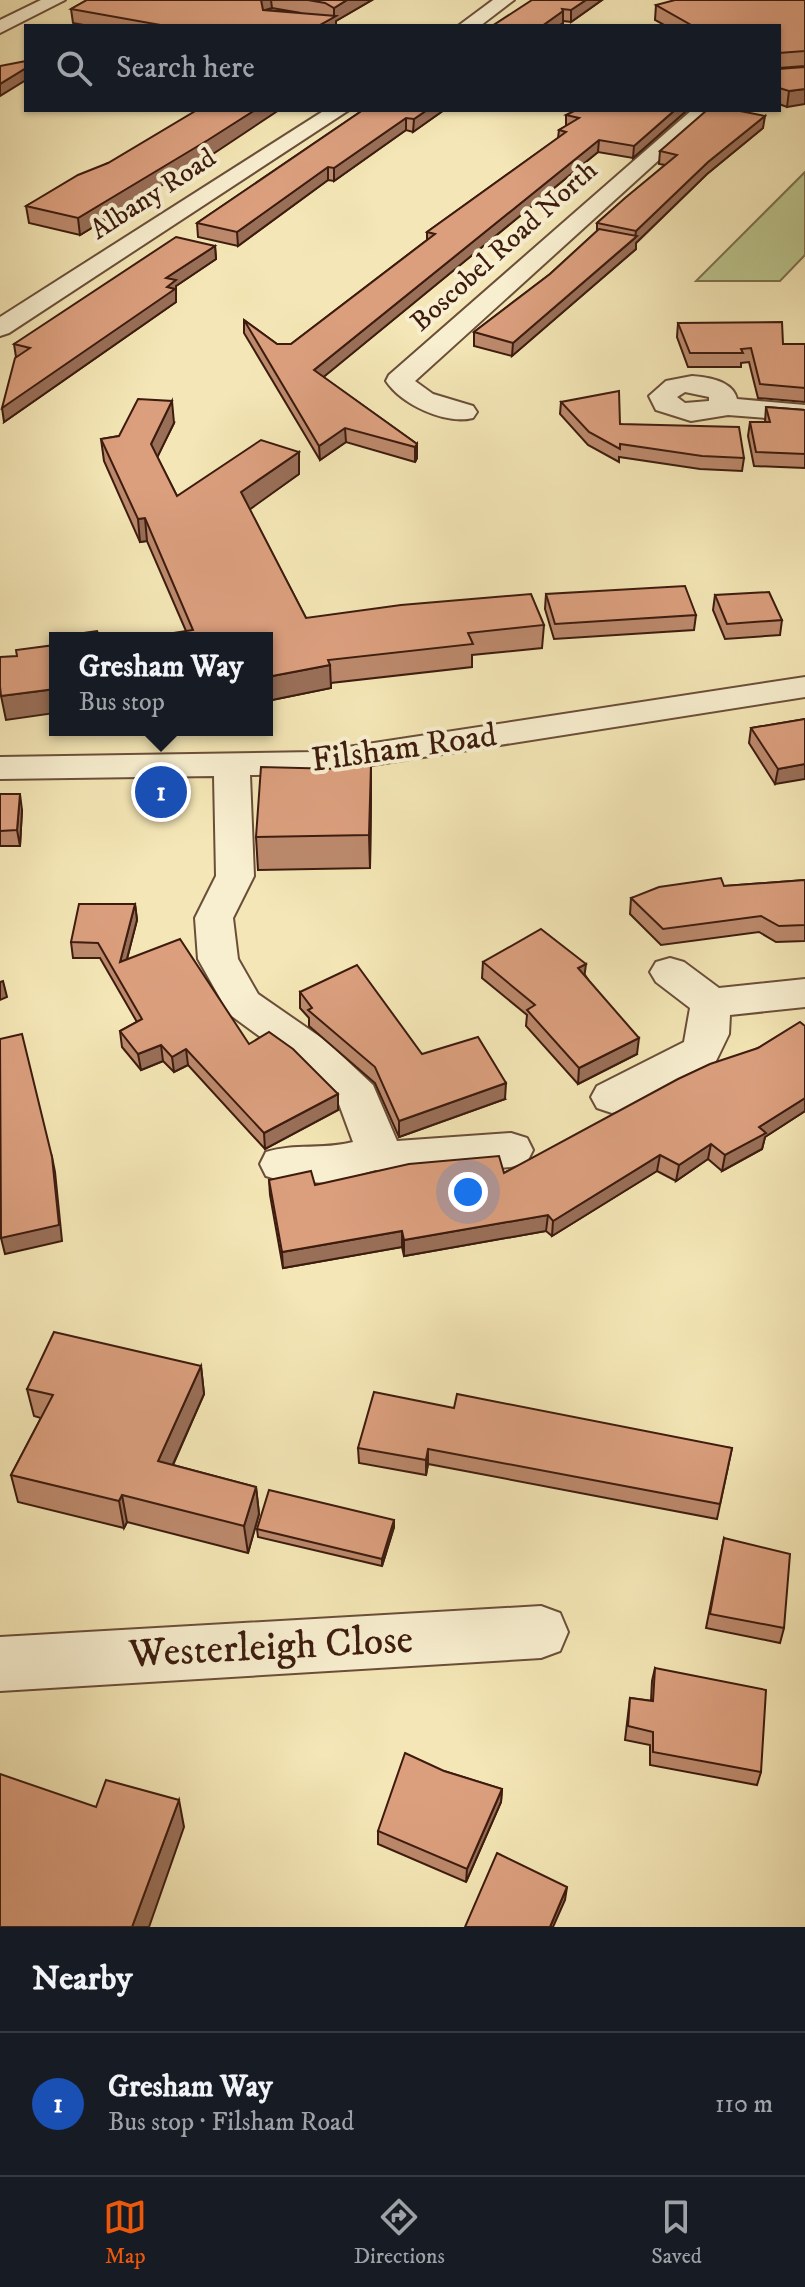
<!DOCTYPE html>
<meta charset="utf-8">
<style>
:root{--surface:#171b24;--page:#20242c;--text:#f1f3f6;--muted:#9ea1a6;--line:#363941;--accent:#ea580c}
body{margin:0;font-family:"IM FELL DW Pica",serif;background:var(--page);color:var(--text)}
.you{position:absolute;left:468px;top:1192px;width:28px;height:28px;margin:-20px;border:6px solid #fff;border-radius:50%;background:#1a73e8;box-shadow:0 0 0 12px #1a73e833}
.badge{display:grid;place-items:center;width:52px;height:52px;border-radius:50%;background:var(--accent);color:#fff;font-size:26px;font-weight:700}
.pin{position:absolute;translate:-50% -50%;border:4px solid #fff;box-shadow:0 2px 8px #0006}
.popup{position:absolute;left:49px;top:632px;width:224px;height:104px;box-sizing:border-box;display:grid;place-content:center;border-radius:0px;background:var(--surface);filter:drop-shadow(0 2px 6px #0005);font-size:26px;white-space:nowrap;color:var(--muted)}
.popup b{font-size:30px;color:var(--text)}
.popup::after{content:'';position:absolute;left:50%;top:100%;margin-left:-16px;border:16px solid transparent;border-top-color:var(--surface)}
.list{margin:0;padding:0;list-style:none}
h2{display:flex;justify-content:space-between;align-items:center;height:104px;margin:0;padding:0 32px;font-size:34px}
h2 small{font-size:26px;font-weight:400;color:var(--muted)}
.list li{display:grid;grid-template-columns:52px 1fr auto;gap:24px;align-items:center;box-sizing:border-box;height:144px;padding:0 32px;border-top:2px solid var(--line)}
.list b{display:block;font-size:30px;white-space:nowrap}
.list p{margin:0;font-size:26px;white-space:nowrap;color:var(--muted)}
.list em{font-size:26px;font-style:normal;color:var(--muted)}
.icon{flex:none;width:44px;height:44px;fill:none;stroke:currentColor;stroke-width:2;stroke-linecap:round;stroke-linejoin:round}
.map{position:relative;flex:none;width:805px;height:1927px;overflow:hidden}
.search{position:absolute;background:var(--surface);box-shadow:0 2px 6px #0004;left:24px;right:24px;top:24px;height:88px;display:flex;align-items:center;gap:20px;box-sizing:border-box;padding:0 28px;border-radius:0px;color:var(--muted);font-size:30px}
.sheet{height:248px;background:var(--surface)}
nav{display:flex;justify-content:space-around;align-items:center;box-sizing:border-box;height:112px;border-top:2px solid var(--line);background:var(--surface);font-size:22px;color:var(--muted)}
nav a{display:grid;justify-items:center;gap:4px}
nav .on{color:var(--accent)}
.map>svg:first-child{display:block}
.green{fill:#bbc58e;stroke:#7c704e;stroke-width:2}
.lines{fill:none;stroke-linecap:round;stroke-linejoin:round}
.minor-casing{stroke:#6b4e39;stroke-width:4}
.minor{fill:#f8efd0;fill-rule:evenodd}
.wall{fill:#bc896c;stroke:#3d1c0f;stroke-width:2;fill-rule:evenodd}
.shaded-wall{fill:#996f58;stroke:#3d1c0f;stroke-width:2}
.building{fill:#db9f7e;stroke:#3d1c0f;stroke-width:2}
.labels{text-anchor:middle;dominant-baseline:central;stroke-width:8;stroke-linejoin:round;paint-order:stroke}
.far-street-label{font-size:28px;fill:#3d1c0f;stroke:#f8efd0}
.street-label{font-size:34px;fill:#3d1c0f;stroke:#f8efd0}
.near-street-label{font-size:40px;fill:#3d1c0f;stroke:#f8efd0}
</style>
<div class="map">
<svg width="805" height="1927" viewBox="0 0 805 1927">
<rect width="100%" height="100%" fill="#f4e6b6"/>
<filter id="stains"><feTurbulence type="fractalNoise" baseFrequency=".0025" numOctaves="4"/><feColorMatrix values="0 0 0 0 .2 0 0 0 0 .09 0 0 0 0 .02 0 0 0 .5 -.17"/></filter>
<radialGradient id="worn" r=".72"><stop offset=".6" stop-color="#630" stop-opacity="0"/><stop offset="1" stop-color="#630" stop-opacity=".3"/></radialGradient>
<polygon class="green" points="805,172 805,255 780,281 696,281"/>
<g class="lines">
<defs>
<g id="minor">
<polygon points="41,0 65,0 0,33 0,20"/>
<polygon points="493,0 514,0 480,26 458,26"/>
<polygon points="325,110 349,110 9,333 0,336 0,317"/>
<path d="M692,110H714L415,381L433,394L473,406L477,412L473,418C445,425 401,404 386,381L389,375Z"/>
<path d="M692,376C708,377 733,381 737,399L805,405V421L728,415L691,421L656,410L649,396L666,381ZM685,392L709,397V401L685,403L677,397Z"/>
<path d="M805,677V697L315,774L250,775L254,876L233,918L238,959L258,994L326,1041L373,1085L397,1141L511,1133L527,1138L533,1150L527,1162L511,1167L398,1178L376,1170L328,1183L282,1181L266,1176L260,1164L266,1152C295,1143 323,1150 353,1142L339,1104L296,1063L229,1014L198,959L195,918L216,876L214,776L0,779V757L315,752Z"/>
<polygon points="670,958 684,962 719,988 805,979 805,1007 730,1015 729,1034 715,1063 627,1108 612,1113 597,1108 591,1097 597,1086 684,1042 690,1008 656,982 650,972 656,962"/>
<polygon points="541,1606 560,1613 568,1632 560,1651 541,1658 0,1691 0,1637"/>
</g>
</defs>
<use href="#minor" class="minor-casing"/>
<use href="#minor" class="minor"/>
</g>
<g class="wall">
<path d="M87,0H372L336,21V26H89L73,23L71,9ZM272,8L301,13L266,10Z"/>
<polygon points="532,0 602,0 571,22 563,21 563,23"/>
<polygon points="805,0 805,66 779,68 805,67 787,107 779,104 779,26 666,26 655,20 656,5"/>
<polygon points="363,110 444,110 413,132 406,130 334,181 328,180 238,246 198,237 197,223"/>
<polygon points="685,112 633,158 598,152 323,377 417,444 417,458 415,462 346,442 320,460 244,333 244,320 277,344 291,344 427,240 427,232 558,138 559,130 566,126 566,115"/>
<polygon points="763,128 707,174 636,243 636,249 512,356 474,346 474,332 550,274 597,231 597,223 665,165 659,164 660,151"/>
<polygon points="210,156 80,235 29,223 26,206 108,163"/>
<polygon points="215,246 216,259 176,286 176,302 4,422 16,357 14,344"/>
<polygon points="678,323 783,344 805,344 805,402 758,398 749,362 741,363 741,367 688,367 677,337"/>
<polygon points="561,402 620,424 744,458 742,471 700,469 619,457 619,462 588,445 560,414"/>
<polygon points="766,407 805,410 805,468 754,466 748,436 750,422 765,422"/>
<polygon points="174,423 157,457 177,496 299,474 249,509 306,618 544,625 542,648 472,655 472,667 331,683 331,688 267,701 267,638 186,631 147,541 140,542 104,461 101,439 119,436"/>
<polygon points="546,594 696,615 694,630 554,639 545,609"/>
<polygon points="715,595 782,620 780,635 725,639 713,610"/>
<polygon points="805,719 775,784 749,743 751,728"/>
<polygon points="339,769 371,797 370,868 258,870 256,837"/>
<polygon points="0,794 22,810 20,846 0,846"/>
<polygon points="805,880 805,941 776,942 759,932 661,945 630,914 631,898 724,886"/>
<polygon points="135,904 137,920 127,959 249,1044 338,1110 265,1149 188,1065 174,1072 163,1061 141,1070 122,1047 120,1031 137,1022 100,958 73,958 71,942"/>
<polygon points="483,962 585,975 637,1054 578,1084 526,1026 527,1015 482,978"/>
<polygon points="300,992 422,1054 505,1099 399,1137 375,1083 309,1026 309,1018 300,1008"/>
<polygon points="805,1026 805,1111 765,1137 762,1149 722,1171 708,1159 676,1181 657,1171 552,1236 546,1231 404,1256 402,1247 283,1268 270,1195 269,1180 315,1185 504,1173 758,1048"/>
<polygon points="201,1366 204,1394 173,1465 256,1487 259,1514 248,1553 127,1522 124,1528 18,1502 11,1475 41,1418 34,1416 27,1389"/>
<polygon points="454,1408 732,1448 717,1519 428,1464 426,1475 359,1463 358,1448"/>
<polygon points="394,1520 394,1527 382,1566 258,1537 257,1529"/>
<polygon points="724,1538 784,1628 780,1643 706,1628"/>
<polygon points="655,1668 761,1772 757,1785 650,1765 650,1745 625,1740 630,1698 651,1701 652,1681"/>
<polygon points="444,1771 502,1789 501,1802 466,1882 378,1844 378,1831"/>
</g>
<g class="shaded-wall">
<polygon points="261,0 271,0 272,8 262,11"/>
<polygon points="347,0 372,0 336,21 336,26 318,26 334,17 334,8"/>
<polygon points="586,0 602,0 571,22 571,10"/>
<polygon points="563,11 563,23 558,26 542,26"/>
<polygon points="26,68 26,80 0,96 0,84"/>
<polygon points="805,89 805,104 787,107 789,91"/>
<polygon points="255,110 279,110 210,156 80,235 78,218"/>
<polygon points="427,110 444,110 413,132 414,119"/>
<polygon points="675,110 686,110 685,112 633,158 634,146"/>
<polygon points="765,116 763,128 707,174 636,243 636,249 512,356 513,343 635,238 636,231 708,162"/>
<polygon points="406,118 406,130 334,181 334,168"/>
<polygon points="599,140 598,152 315,384 314,370"/>
<polygon points="328,167 328,180 238,246 237,232"/>
<polygon points="215,246 216,259 176,286 176,302 4,422 2,408 166,278"/>
<polygon points="172,401 174,423 153,466 151,444"/>
<polygon points="345,428 346,442 320,460 319,446"/>
<polygon points="417,444 417,458 415,462 415,447"/>
<polygon points="299,452 299,474 242,515 241,492"/>
<polygon points="145,518 147,541 140,542 138,519"/>
<polygon points="330,665 331,688 267,701 267,677"/>
<polygon points="55,689 55,713 6,720 1,696"/>
<polygon points="371,764 371,797 370,868 369,835"/>
<polygon points="805,764 805,779 775,784 778,769"/>
<polygon points="20,794 22,810 20,846 17,830"/>
<polygon points="135,904 137,920 122,978 120,962"/>
<polygon points="586,964 584,979 578,968"/>
<polygon points="3,981 7,997 0,1000 0,982"/>
<polygon points="639,1038 637,1054 578,1084 579,1068"/>
<polygon points="161,1045 163,1061 141,1070 138,1054"/>
<polygon points="186,1049 188,1065 174,1072 172,1057"/>
<polygon points="506,1083 505,1099 399,1137 399,1121"/>
<polygon points="338,1094 338,1110 265,1149 264,1133"/>
<polygon points="805,1098 805,1111 765,1137 762,1149 722,1171 725,1155 759,1127"/>
<polygon points="711,1144 708,1159 676,1181 679,1165"/>
<polygon points="660,1155 657,1171 552,1236 553,1221"/>
<polygon points="52,1157 55,1172 62,1241 5,1254 1,1238"/>
<polygon points="548,1215 546,1231 404,1256 404,1240"/>
<polygon points="402,1231 402,1247 283,1268 282,1252"/>
<polygon points="201,1366 204,1394 162,1489 158,1461"/>
<polygon points="428,1449 428,1464 426,1475 426,1460"/>
<polygon points="256,1487 259,1514 248,1553 244,1526"/>
<polygon points="122,1495 127,1522 124,1528 119,1501"/>
<polygon points="394,1520 394,1527 382,1566 382,1559"/>
<polygon points="502,1789 501,1802 466,1882 467,1869"/>
<polygon points="179,1800 184,1827 149,1927 132,1927"/>
<polygon points="567,1887 565,1900 553,1927 550,1927"/>
</g>
<g class="building">
<polygon points="87,0 261,0 263,10 336,16 318,26 166,26 71,9"/>
<polygon points="308,0 347,0 334,8 325,3"/>
<polygon points="532,0 586,0 571,10 562,9 563,11 542,26 492,26"/>
<polygon points="675,0 805,0 805,51 779,53 779,26 693,26 656,5"/>
<polygon points="26,61 26,68 0,84 0,66"/>
<polygon points="779,64 779,69 805,67 805,89 789,91 779,88"/>
<polygon points="197,110 255,110 208,140 78,218 26,206 78,175 108,163"/>
<polygon points="363,110 427,110 414,119 406,118 334,168 328,167 237,232 197,223"/>
<polygon points="576,110 675,110 634,146 599,140 314,370 417,444 415,447 345,428 319,446 244,320 277,344 291,344 435,234 427,232 566,132 559,130 579,118 566,115"/>
<polygon points="707,110 735,110 765,116 708,162 636,231 597,223 625,198 677,155 660,151"/>
<polygon points="599,229 637,236 513,343 474,332 550,274"/>
<polygon points="176,237 215,246 166,278 176,280 167,287 175,289 2,408 15,358 30,348 14,344"/>
<polygon points="782,322 783,344 805,344 805,388 760,384 751,348 741,349 743,353 690,353 678,323"/>
<polygon points="619,391 620,424 739,427 744,458 702,456 620,444 620,449 589,432 561,402"/>
<polygon points="138,399 172,401 151,444 177,496 261,440 299,452 241,492 306,618 401,605 531,594 544,625 468,633 473,644 328,660 330,665 267,677 267,638 141,638 193,630 145,518 138,519 101,439 119,436"/>
<polygon points="766,407 805,410 805,454 756,452 750,422 770,422"/>
<polygon points="685,586 696,615 555,624 546,594"/>
<polygon points="769,592 782,620 727,624 715,595"/>
<polygon points="97,631 100,638 61,638 61,636"/>
<polygon points="55,645 55,689 1,696 0,686 0,657 17,656 16,650"/>
<polygon points="805,719 805,764 778,769 751,728"/>
<polygon points="340,764 371,764 369,835 256,837 261,767 339,769"/>
<polygon points="0,794 20,794 17,830 0,831"/>
<polygon points="721,878 724,886 805,880 805,925 779,926 761,916 663,929 631,898 659,887"/>
<polygon points="79,904 135,904 120,962 180,939 249,1044 269,1032 293,1049 338,1094 264,1133 186,1049 172,1057 161,1045 138,1054 120,1031 142,1019 98,943 71,942"/>
<polygon points="541,929 586,964 578,968 639,1038 579,1068 527,1010 535,1005 483,962"/>
<polygon points="357,965 422,1054 478,1037 506,1083 399,1121 375,1067 308,1010 312,1008 300,992"/>
<polygon points="800,1022 805,1026 805,1098 759,1127 766,1133 725,1155 711,1144 679,1165 660,1155 553,1221 548,1215 404,1240 402,1231 282,1252 269,1180 311,1171 315,1185 409,1164 499,1156 504,1173 678,1079 710,1064 758,1048"/>
<polygon points="22,1034 52,1157 59,1225 1,1238 0,1039"/>
<polygon points="54,1332 201,1366 158,1461 256,1487 244,1526 122,1495 119,1501 11,1475 53,1395 27,1389"/>
<polygon points="374,1392 454,1408 457,1394 732,1448 720,1504 428,1449 426,1460 358,1448"/>
<polygon points="269,1490 394,1520 382,1559 257,1529"/>
<polygon points="724,1538 790,1554 784,1628 710,1614"/>
<polygon points="655,1668 766,1690 761,1772 653,1752 653,1732 628,1726 630,1698 653,1701"/>
<polygon points="405,1753 444,1771 502,1789 467,1869 378,1831"/>
<polygon points="0,1774 96,1807 106,1780 179,1800 132,1927 0,1927"/>
<polygon points="497,1853 567,1887 550,1927 465,1927"/>
</g>
<g class="labels">
<g class="far-street-label">
<text transform="translate(153 194) rotate(-33)">Albany Road</text>
<text transform="translate(504 246) rotate(-42)">Boscobel Road North</text>
</g>
<g class="street-label">
<text transform="translate(404 748) rotate(-8)">Filsham Road</text>
</g>
<g class="near-street-label">
<text transform="translate(271 1648) rotate(-3)">Westerleigh Close</text>
</g>
</g>
<rect width="100%" height="100%" filter="url(#stains)"/>
<rect width="100%" height="100%" fill="url(#worn)"/>
</svg>
<div class="you"></div>
<div class="pin badge" style="left:161px;top:792px;background:#1a4fb4">1</div>
<div class="popup"><b>Gresham Way</b>Bus stop</div>
<div class="search"><svg class="icon" aria-label="search" viewBox="0 0 24 24"><circle cx="10" cy="10" r="6"/><path d="M15 15l6 6"/></svg>Search here</div>
</div>
<section class="sheet">
<h2>Nearby<small></small></h2>
<ul class="list">
<li><span class="badge" style="background:#1a4fb4">1</span><div><b>Gresham Way</b><p>Bus stop · Filsham Road</p></div><em>110 m</em></li>
</ul>
</section>
<nav>
<a class="on"><svg class="icon" aria-label="map" viewBox="0 0 24 24"><path d="M3 6l6-2 6 2 6-2v14l-6 2-6-2-6 2zM9 4v14M15 6v14"/></svg>Map</a>
<a><svg class="icon" aria-label="directions" viewBox="0 0 24 24"><path d="M12 3l9 9-9 9-9-9zM9 14v-3h6M13 9l2 2-2 2"/></svg>Directions</a>
<a><svg class="icon" aria-label="saved" viewBox="0 0 24 24"><path d="M7 4h10v16l-5-4-5 4z"/></svg>Saved</a>
</nav>
